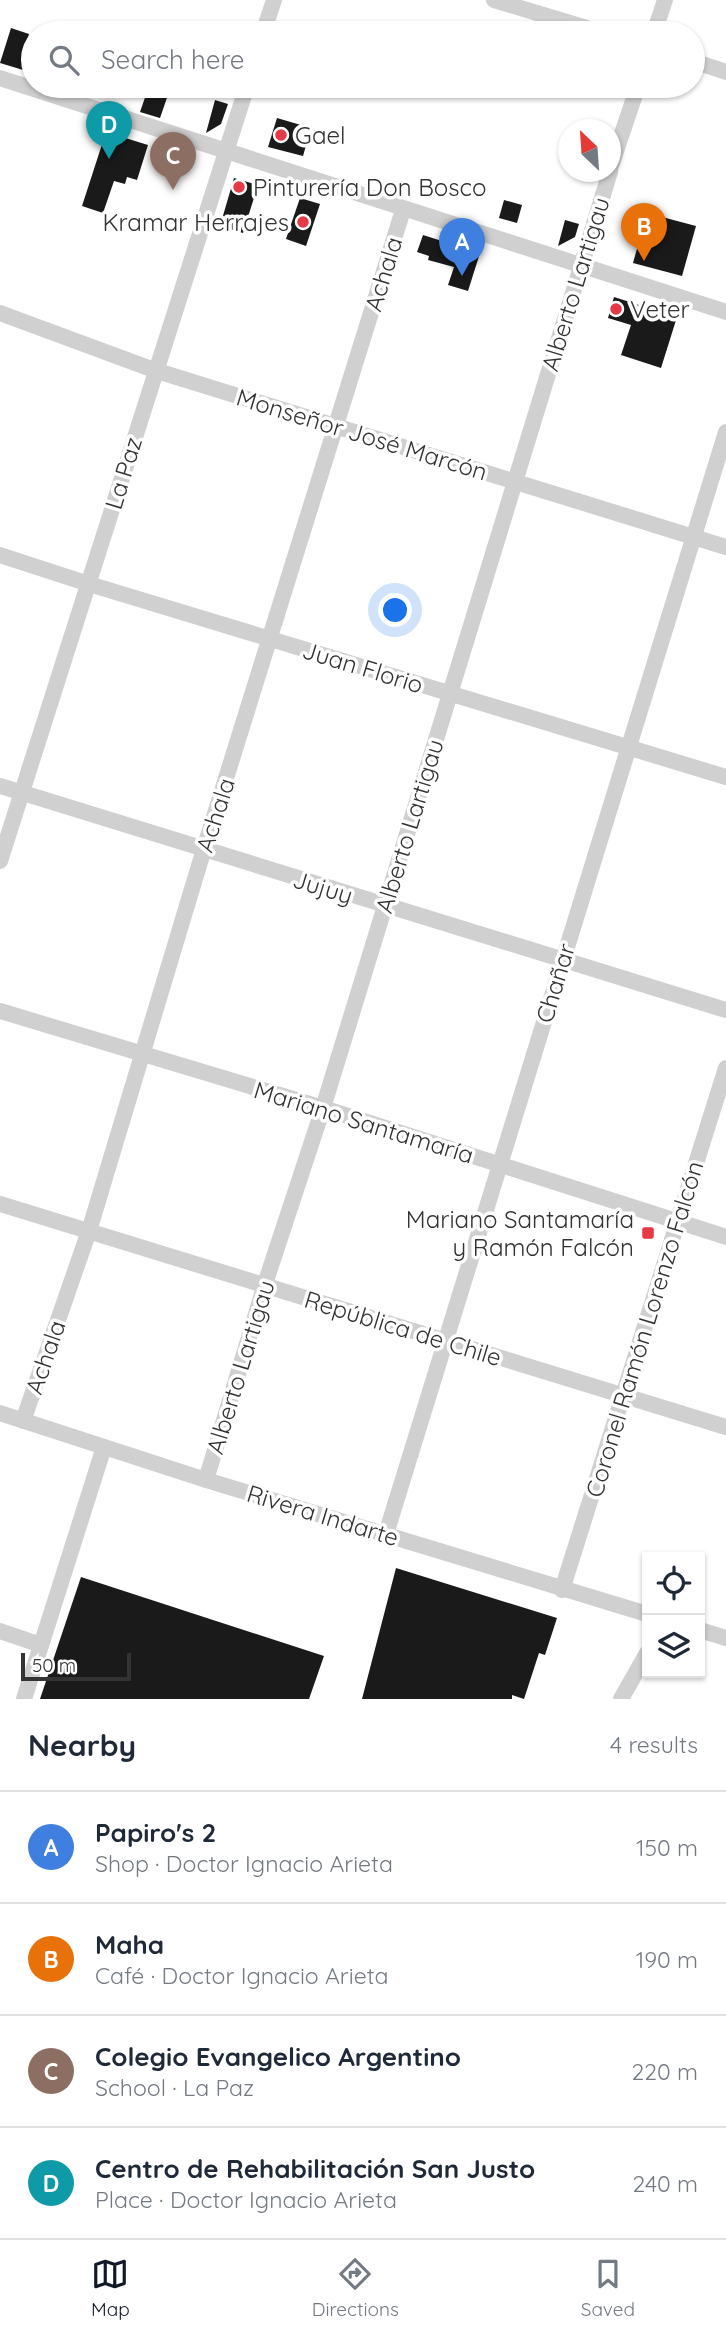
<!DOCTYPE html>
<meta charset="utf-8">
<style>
:root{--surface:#fff;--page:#f2f2f3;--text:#1f2937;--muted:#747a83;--line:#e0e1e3;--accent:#111827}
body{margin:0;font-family:Quicksand,sans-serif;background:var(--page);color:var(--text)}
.controls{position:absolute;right:21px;bottom:21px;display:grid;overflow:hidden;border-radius:0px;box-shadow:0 2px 5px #0004}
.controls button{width:63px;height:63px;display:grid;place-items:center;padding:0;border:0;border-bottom:2px solid var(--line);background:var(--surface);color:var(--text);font:35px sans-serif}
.compass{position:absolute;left:558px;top:119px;width:63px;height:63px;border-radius:50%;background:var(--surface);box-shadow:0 2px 5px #0004;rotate:335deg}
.scale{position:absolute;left:21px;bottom:18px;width:110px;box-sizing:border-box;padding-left:7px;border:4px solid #333;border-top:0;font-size:19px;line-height:24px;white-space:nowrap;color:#333;-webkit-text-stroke:5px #fff;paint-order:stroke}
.you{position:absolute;left:396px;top:611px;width:24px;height:24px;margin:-18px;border:5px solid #fff;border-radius:50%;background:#1a73e8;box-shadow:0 0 0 10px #1a73e833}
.badge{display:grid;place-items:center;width:46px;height:46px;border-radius:50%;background:var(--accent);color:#fff;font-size:23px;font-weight:700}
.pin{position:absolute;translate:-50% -58px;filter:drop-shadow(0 2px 4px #0008)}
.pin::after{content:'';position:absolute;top:37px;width:24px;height:21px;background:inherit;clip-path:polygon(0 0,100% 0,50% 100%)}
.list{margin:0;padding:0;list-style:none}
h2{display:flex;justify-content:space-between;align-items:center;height:91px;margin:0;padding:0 28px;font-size:30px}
h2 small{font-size:23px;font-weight:400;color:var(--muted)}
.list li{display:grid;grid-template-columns:46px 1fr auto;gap:21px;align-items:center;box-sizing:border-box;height:112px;padding:0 28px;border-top:2px solid var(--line)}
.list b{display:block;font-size:26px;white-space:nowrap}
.list p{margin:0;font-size:23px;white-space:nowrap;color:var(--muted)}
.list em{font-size:23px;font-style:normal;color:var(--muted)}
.icon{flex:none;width:38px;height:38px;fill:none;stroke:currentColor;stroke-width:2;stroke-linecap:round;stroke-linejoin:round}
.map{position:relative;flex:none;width:726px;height:1699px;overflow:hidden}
.search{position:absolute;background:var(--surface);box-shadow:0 2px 5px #0004;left:21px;right:21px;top:21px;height:77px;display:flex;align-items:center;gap:18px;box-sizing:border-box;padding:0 24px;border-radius:38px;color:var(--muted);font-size:26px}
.sheet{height:539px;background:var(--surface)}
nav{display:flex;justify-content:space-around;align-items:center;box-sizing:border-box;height:98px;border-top:2px solid var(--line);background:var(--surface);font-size:19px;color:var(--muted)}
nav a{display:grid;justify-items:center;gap:4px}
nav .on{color:var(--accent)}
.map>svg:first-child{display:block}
.building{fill:#1a1a1a}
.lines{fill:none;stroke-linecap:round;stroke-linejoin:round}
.minor{stroke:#d0d0d0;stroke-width:16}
.poi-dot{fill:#e63946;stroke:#fff;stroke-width:2.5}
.labels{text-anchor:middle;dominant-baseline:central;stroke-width:7;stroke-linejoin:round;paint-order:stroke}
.poi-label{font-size:24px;fill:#333;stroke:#fff;text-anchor:start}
.street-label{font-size:24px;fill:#333;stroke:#fff}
</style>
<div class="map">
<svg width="726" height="1699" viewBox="0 0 726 1699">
<rect width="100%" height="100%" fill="#fff"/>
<g class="building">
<polygon points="11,28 29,34 26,44 33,46 33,73 0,63"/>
<polygon points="149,86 171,86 160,118 140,112"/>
<polygon points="215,100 228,104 221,124 206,133"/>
<polygon points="277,118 311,128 303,156 268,147"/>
<polygon points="106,132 148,145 137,180 127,177 125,184 114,181 103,213 82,206"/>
<polygon points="234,178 258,185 243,233 220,226"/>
<polygon points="300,198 320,204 306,246 286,239"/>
<polygon points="504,200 522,205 517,223 499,218"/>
<polygon points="647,213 696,226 682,276 633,263"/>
<polygon points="565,220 579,224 575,237 558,246"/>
<polygon points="423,235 480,253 468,291 448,285 454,267 428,260 429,256 417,252"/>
<polygon points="614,297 677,317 661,368 621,355 631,325 608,318"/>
<polygon points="396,1568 557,1618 545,1655 539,1653 524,1699 512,1695 512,1699 362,1699"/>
<polygon points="81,1577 324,1656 309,1699 40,1699"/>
</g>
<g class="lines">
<g class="minor">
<polyline points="494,0 603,33"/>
<polyline points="263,33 274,0"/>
<polyline points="654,33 665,0"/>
<polyline points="693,61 726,72"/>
<polyline points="0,78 726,312"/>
<polyline points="610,169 638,86"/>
<polyline points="0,313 154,370 726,547"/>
<polyline points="0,555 89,584 726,777"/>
<polyline points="0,786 726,1010"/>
<polyline points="0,861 247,86"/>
<polyline points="0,1011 323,1108 726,1237"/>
<polyline points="0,1204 726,1427"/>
<polyline points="0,1413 206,1480 647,1614"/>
<polyline points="23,1421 89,1231 204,849 403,210"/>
<polyline points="206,1480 265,1284 323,1108 610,172"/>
<polyline points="386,1534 726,432"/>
<polyline points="562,1590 726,1068"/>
<polyline points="700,1630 726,1638"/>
<polyline points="0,1631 41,1645"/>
<polyline points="24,1699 104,1447"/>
<polyline points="621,1699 647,1653"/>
</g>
</g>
<g class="poi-dot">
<circle cx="281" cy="135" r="7"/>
<circle cx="239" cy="187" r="7"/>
<circle cx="303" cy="222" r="7"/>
<circle cx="616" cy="309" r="7"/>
<rect x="641" y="1226" width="14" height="14" rx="3.5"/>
</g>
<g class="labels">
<g class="poi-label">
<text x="295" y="135">Gael</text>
<text x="253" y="187">Pinturería Don Bosco</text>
<text x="289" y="222" text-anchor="end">Kramar Herrajes</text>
<text x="630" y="309">Veter</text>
<text x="634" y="1219" text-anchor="end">Mariano Santamaría<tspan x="634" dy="28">y Ramón Falcón</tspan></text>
</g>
<g class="street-label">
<text transform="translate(383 274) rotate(-73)">Achala</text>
<text transform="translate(575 284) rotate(-73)">Alberto Lartigau</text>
<text transform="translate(362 434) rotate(17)">Monseñor José Marcón</text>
<text transform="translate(123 473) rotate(-73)">La Paz</text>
<text transform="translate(363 667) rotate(17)">Juan Florio</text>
<text transform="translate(215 815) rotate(-72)">Achala</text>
<text transform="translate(409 826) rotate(-73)">Alberto Lartigau</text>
<text transform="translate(323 887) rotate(17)">Jujuy</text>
<text transform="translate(555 983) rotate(-73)">Chañar</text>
<text transform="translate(364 1122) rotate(17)">Mariano Santamaría</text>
<text transform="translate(403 1328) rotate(17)">República de Chile</text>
<text transform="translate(644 1329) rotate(-73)">Coronel Ramón Lorenzo Falcón</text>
<text transform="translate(45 1357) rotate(-71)">Achala</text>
<text transform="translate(240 1367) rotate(-73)">Alberto Lartigau</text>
<text transform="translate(323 1515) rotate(17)">Rivera Indarte</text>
</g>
</g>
</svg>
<div class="controls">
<button><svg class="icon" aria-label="locate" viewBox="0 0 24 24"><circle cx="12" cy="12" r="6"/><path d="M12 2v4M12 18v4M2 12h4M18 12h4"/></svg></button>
<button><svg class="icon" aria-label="layers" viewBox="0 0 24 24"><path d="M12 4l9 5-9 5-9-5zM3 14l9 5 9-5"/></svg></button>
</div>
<svg class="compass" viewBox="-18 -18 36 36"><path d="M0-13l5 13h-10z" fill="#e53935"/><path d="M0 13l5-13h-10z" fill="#747a83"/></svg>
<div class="scale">50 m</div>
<div class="you"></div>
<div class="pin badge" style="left:462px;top:276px;background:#3f7fe0">A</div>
<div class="pin badge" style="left:644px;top:261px;background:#e8710a">B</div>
<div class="pin badge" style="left:173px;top:190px;background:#8d6e63">C</div>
<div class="pin badge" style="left:109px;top:159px;background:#0f9aa8">D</div>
<div class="search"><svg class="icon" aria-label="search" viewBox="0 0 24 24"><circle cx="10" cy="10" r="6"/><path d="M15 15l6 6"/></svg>Search here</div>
</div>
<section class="sheet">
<h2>Nearby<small>4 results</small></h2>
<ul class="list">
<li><span class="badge" style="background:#3f7fe0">A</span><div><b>Papiro's 2</b><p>Shop · Doctor Ignacio Arieta</p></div><em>150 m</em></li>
<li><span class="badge" style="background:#e8710a">B</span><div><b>Maha</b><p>Café · Doctor Ignacio Arieta</p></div><em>190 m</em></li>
<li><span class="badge" style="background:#8d6e63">C</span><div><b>Colegio Evangelico Argentino</b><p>School · La Paz</p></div><em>220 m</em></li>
<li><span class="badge" style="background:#0f9aa8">D</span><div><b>Centro de Rehabilitación San Justo</b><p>Place · Doctor Ignacio Arieta</p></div><em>240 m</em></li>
</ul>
</section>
<nav>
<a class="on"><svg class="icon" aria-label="map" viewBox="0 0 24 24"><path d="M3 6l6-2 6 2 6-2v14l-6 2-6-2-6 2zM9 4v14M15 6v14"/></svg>Map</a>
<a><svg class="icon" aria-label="directions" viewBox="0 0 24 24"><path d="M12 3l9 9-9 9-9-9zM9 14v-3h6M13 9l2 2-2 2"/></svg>Directions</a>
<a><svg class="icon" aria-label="saved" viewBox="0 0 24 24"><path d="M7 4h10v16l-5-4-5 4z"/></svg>Saved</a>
</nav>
